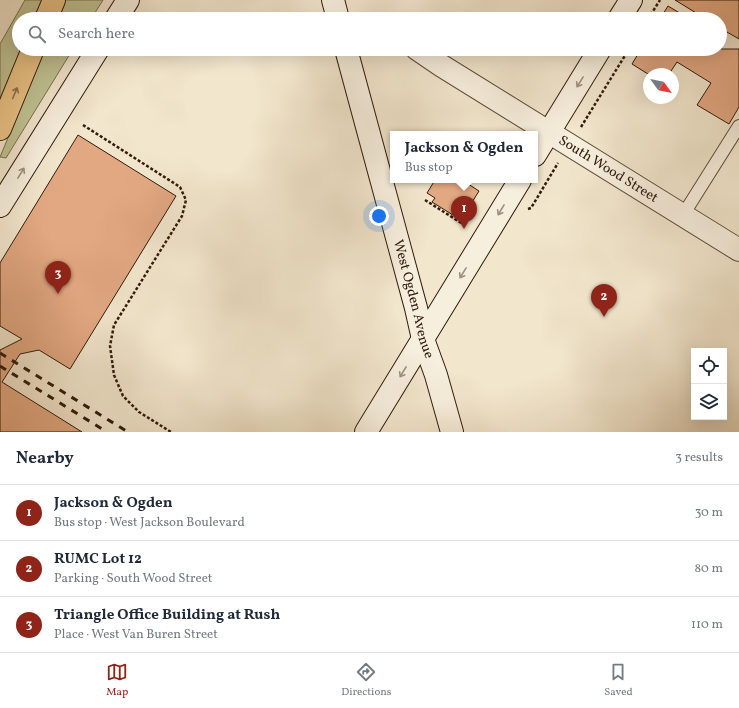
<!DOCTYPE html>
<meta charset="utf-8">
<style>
:root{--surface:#fff;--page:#f2f2f3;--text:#1f2937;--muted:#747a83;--line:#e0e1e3;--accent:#8f2418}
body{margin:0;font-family:Vollkorn,serif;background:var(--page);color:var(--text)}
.controls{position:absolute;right:12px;bottom:12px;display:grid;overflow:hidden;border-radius:0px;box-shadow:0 4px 16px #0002}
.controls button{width:36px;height:36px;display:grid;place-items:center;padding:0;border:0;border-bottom:1px solid var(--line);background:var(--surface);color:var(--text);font:20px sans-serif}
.compass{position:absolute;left:643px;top:68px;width:36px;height:36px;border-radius:50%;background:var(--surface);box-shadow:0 4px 16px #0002;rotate:123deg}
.you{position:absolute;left:379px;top:216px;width:14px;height:14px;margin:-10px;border:3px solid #fff;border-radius:50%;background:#1a73e8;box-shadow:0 0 0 6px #1a73e833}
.badge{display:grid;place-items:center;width:26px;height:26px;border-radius:50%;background:var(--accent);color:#fff;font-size:13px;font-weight:700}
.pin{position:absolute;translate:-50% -33px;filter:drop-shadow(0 1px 2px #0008)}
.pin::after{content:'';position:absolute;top:21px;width:14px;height:12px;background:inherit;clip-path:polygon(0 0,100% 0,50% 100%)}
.popup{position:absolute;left:390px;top:131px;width:148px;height:52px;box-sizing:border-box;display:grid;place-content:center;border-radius:0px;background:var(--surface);filter:drop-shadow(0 1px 3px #0005);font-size:13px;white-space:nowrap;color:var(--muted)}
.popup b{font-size:15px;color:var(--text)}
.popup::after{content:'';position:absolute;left:50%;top:100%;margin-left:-8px;border:8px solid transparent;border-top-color:var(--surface)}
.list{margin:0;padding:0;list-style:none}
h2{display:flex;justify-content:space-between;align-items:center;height:52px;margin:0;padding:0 16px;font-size:17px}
h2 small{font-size:13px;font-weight:400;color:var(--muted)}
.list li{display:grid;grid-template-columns:26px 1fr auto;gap:12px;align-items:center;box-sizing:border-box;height:56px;padding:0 16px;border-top:1px solid var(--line)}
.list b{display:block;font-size:15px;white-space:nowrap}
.list p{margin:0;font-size:13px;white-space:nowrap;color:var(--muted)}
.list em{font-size:13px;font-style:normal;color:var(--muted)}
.icon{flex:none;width:22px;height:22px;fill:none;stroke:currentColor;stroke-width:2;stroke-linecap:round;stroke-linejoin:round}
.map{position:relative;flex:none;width:739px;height:432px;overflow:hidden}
.search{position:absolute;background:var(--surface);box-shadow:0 4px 16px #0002;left:12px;right:12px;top:12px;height:44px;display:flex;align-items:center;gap:10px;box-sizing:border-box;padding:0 14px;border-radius:22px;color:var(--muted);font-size:15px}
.sheet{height:220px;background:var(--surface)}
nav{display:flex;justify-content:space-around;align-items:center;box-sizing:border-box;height:56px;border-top:1px solid var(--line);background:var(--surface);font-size:11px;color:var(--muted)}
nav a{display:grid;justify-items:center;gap:2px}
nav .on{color:var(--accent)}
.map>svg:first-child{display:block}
.green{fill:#c0c394;stroke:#786f50}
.building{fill:#e2a882;stroke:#311b0b}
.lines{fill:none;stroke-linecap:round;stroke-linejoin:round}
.lane-casing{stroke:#614e3c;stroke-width:14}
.street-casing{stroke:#614e3c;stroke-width:24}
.secondary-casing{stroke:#311b0b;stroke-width:24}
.highway-casing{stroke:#311b0b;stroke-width:24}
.path{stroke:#311b0b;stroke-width:2.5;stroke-dasharray:3 2;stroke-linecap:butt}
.lane{stroke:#f7efde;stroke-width:12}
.street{stroke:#f7efde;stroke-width:22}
.secondary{stroke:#f7efde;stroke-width:22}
.highway{stroke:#e9c386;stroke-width:22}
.rail{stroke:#311b0b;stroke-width:3;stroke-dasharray:7 7;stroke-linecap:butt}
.oneway{stroke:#9e907f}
.oneway2{stroke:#8d6f48}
.labels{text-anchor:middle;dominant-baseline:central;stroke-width:4;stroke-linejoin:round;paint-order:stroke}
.street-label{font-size:14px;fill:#311b0b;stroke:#f7efde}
</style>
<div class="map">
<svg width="739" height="432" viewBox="0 0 739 432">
<rect width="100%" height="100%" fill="#f2e6cd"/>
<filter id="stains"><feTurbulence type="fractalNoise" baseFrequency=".005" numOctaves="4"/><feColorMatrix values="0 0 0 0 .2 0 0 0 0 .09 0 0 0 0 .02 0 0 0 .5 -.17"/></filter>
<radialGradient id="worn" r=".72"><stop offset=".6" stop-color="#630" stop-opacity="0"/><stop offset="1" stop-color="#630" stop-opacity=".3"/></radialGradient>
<g class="green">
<polygon points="25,0 43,0 35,19 19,19 19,49 22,49 0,101 0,44"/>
<polygon points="65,0 103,0 91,19 57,19"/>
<polygon points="45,49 73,49 6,158 0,157"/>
</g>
<g class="building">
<polygon points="675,0 739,0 739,39 720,28 720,19 706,19"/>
<polygon points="668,6 688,18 687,19 660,19"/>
<polygon points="641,49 739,49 739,107 729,124 697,105 711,83 677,62 669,74 648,74 632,64"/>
<polygon points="78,135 176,196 70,369 39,350 20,354 2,382 82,432 0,432 0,350 22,339 0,326 0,263"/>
<polygon points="435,180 462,180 479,191 461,220 432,202 435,198 427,193"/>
</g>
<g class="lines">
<defs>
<polyline id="lane" points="683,215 739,126"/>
<g id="street">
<path id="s1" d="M417,49L442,66L739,250"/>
</g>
<g id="secondary">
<polyline points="333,0 338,19"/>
<polyline points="116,19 128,0"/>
<polyline points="619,19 631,0"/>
<path id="s2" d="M346,49L416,308L423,339L436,375L452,432"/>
<polyline points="535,155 600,49"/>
<polyline points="0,206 98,49"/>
<polyline points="366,432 520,180"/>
</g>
<g id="highway">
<polyline points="46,19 54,0"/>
<polyline points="0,129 33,49"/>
</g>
</defs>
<use href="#lane" class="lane-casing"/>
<use href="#street" class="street-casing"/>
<use href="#secondary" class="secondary-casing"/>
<use href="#highway" class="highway-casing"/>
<g class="path">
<polyline points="648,19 660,0"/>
<polyline points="83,125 180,187 186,200 182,216 114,325 110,346 114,375 123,396 139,412 171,432"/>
<polyline points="581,127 629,49"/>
<polyline points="425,200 466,226"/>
<polyline points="528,209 531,208 558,163"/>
</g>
<use href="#lane" class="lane"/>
<use href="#street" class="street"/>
<use href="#secondary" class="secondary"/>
<use href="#highway" class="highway"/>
<g class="rail">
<polyline points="0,353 128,432"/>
<polyline points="0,366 107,432"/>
</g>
</g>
<defs><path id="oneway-shaft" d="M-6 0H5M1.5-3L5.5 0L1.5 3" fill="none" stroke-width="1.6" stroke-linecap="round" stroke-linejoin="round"/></defs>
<g class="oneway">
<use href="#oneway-shaft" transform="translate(580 82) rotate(122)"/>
<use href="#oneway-shaft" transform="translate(21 173) rotate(-58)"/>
<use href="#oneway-shaft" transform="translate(501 210) rotate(121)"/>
<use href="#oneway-shaft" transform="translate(463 273) rotate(122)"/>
<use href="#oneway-shaft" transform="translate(403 372) rotate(121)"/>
</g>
<use class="oneway2" href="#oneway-shaft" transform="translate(15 93) rotate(-67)"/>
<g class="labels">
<g class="street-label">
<text stroke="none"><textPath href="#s1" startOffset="226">South Wood Street</textPath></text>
<text stroke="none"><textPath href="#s2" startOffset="259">West Ogden Avenue</textPath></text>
</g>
</g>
<rect width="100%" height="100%" filter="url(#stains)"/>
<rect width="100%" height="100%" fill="url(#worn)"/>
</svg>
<div class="controls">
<button><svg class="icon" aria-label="locate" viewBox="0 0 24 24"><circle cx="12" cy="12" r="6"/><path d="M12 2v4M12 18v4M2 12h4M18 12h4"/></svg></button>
<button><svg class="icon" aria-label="layers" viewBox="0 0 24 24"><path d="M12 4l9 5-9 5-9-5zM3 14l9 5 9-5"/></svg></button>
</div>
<svg class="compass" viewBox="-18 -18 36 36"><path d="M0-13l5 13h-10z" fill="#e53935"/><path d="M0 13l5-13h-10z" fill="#747a83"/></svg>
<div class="you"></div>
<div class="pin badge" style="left:464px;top:229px">1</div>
<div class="popup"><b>Jackson &amp; Ogden</b>Bus stop</div>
<div class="pin badge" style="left:604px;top:317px">2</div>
<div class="pin badge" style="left:58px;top:294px">3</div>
<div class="search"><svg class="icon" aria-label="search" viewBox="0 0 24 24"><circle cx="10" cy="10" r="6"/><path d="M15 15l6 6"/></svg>Search here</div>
</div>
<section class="sheet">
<h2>Nearby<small>3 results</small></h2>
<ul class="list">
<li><span class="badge">1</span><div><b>Jackson &amp; Ogden</b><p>Bus stop · West Jackson Boulevard</p></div><em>30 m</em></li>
<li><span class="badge">2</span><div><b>RUMC Lot 12</b><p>Parking · South Wood Street</p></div><em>80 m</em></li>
<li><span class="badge">3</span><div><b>Triangle Office Building at Rush</b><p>Place · West Van Buren Street</p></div><em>110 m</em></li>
</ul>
</section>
<nav>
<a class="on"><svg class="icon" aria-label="map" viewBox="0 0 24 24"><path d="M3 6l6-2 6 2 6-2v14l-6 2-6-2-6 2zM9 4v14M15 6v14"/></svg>Map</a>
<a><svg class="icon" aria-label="directions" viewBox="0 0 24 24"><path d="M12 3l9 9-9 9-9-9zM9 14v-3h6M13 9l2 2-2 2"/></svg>Directions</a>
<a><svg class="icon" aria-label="saved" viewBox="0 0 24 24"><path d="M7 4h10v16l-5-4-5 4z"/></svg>Saved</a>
</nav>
